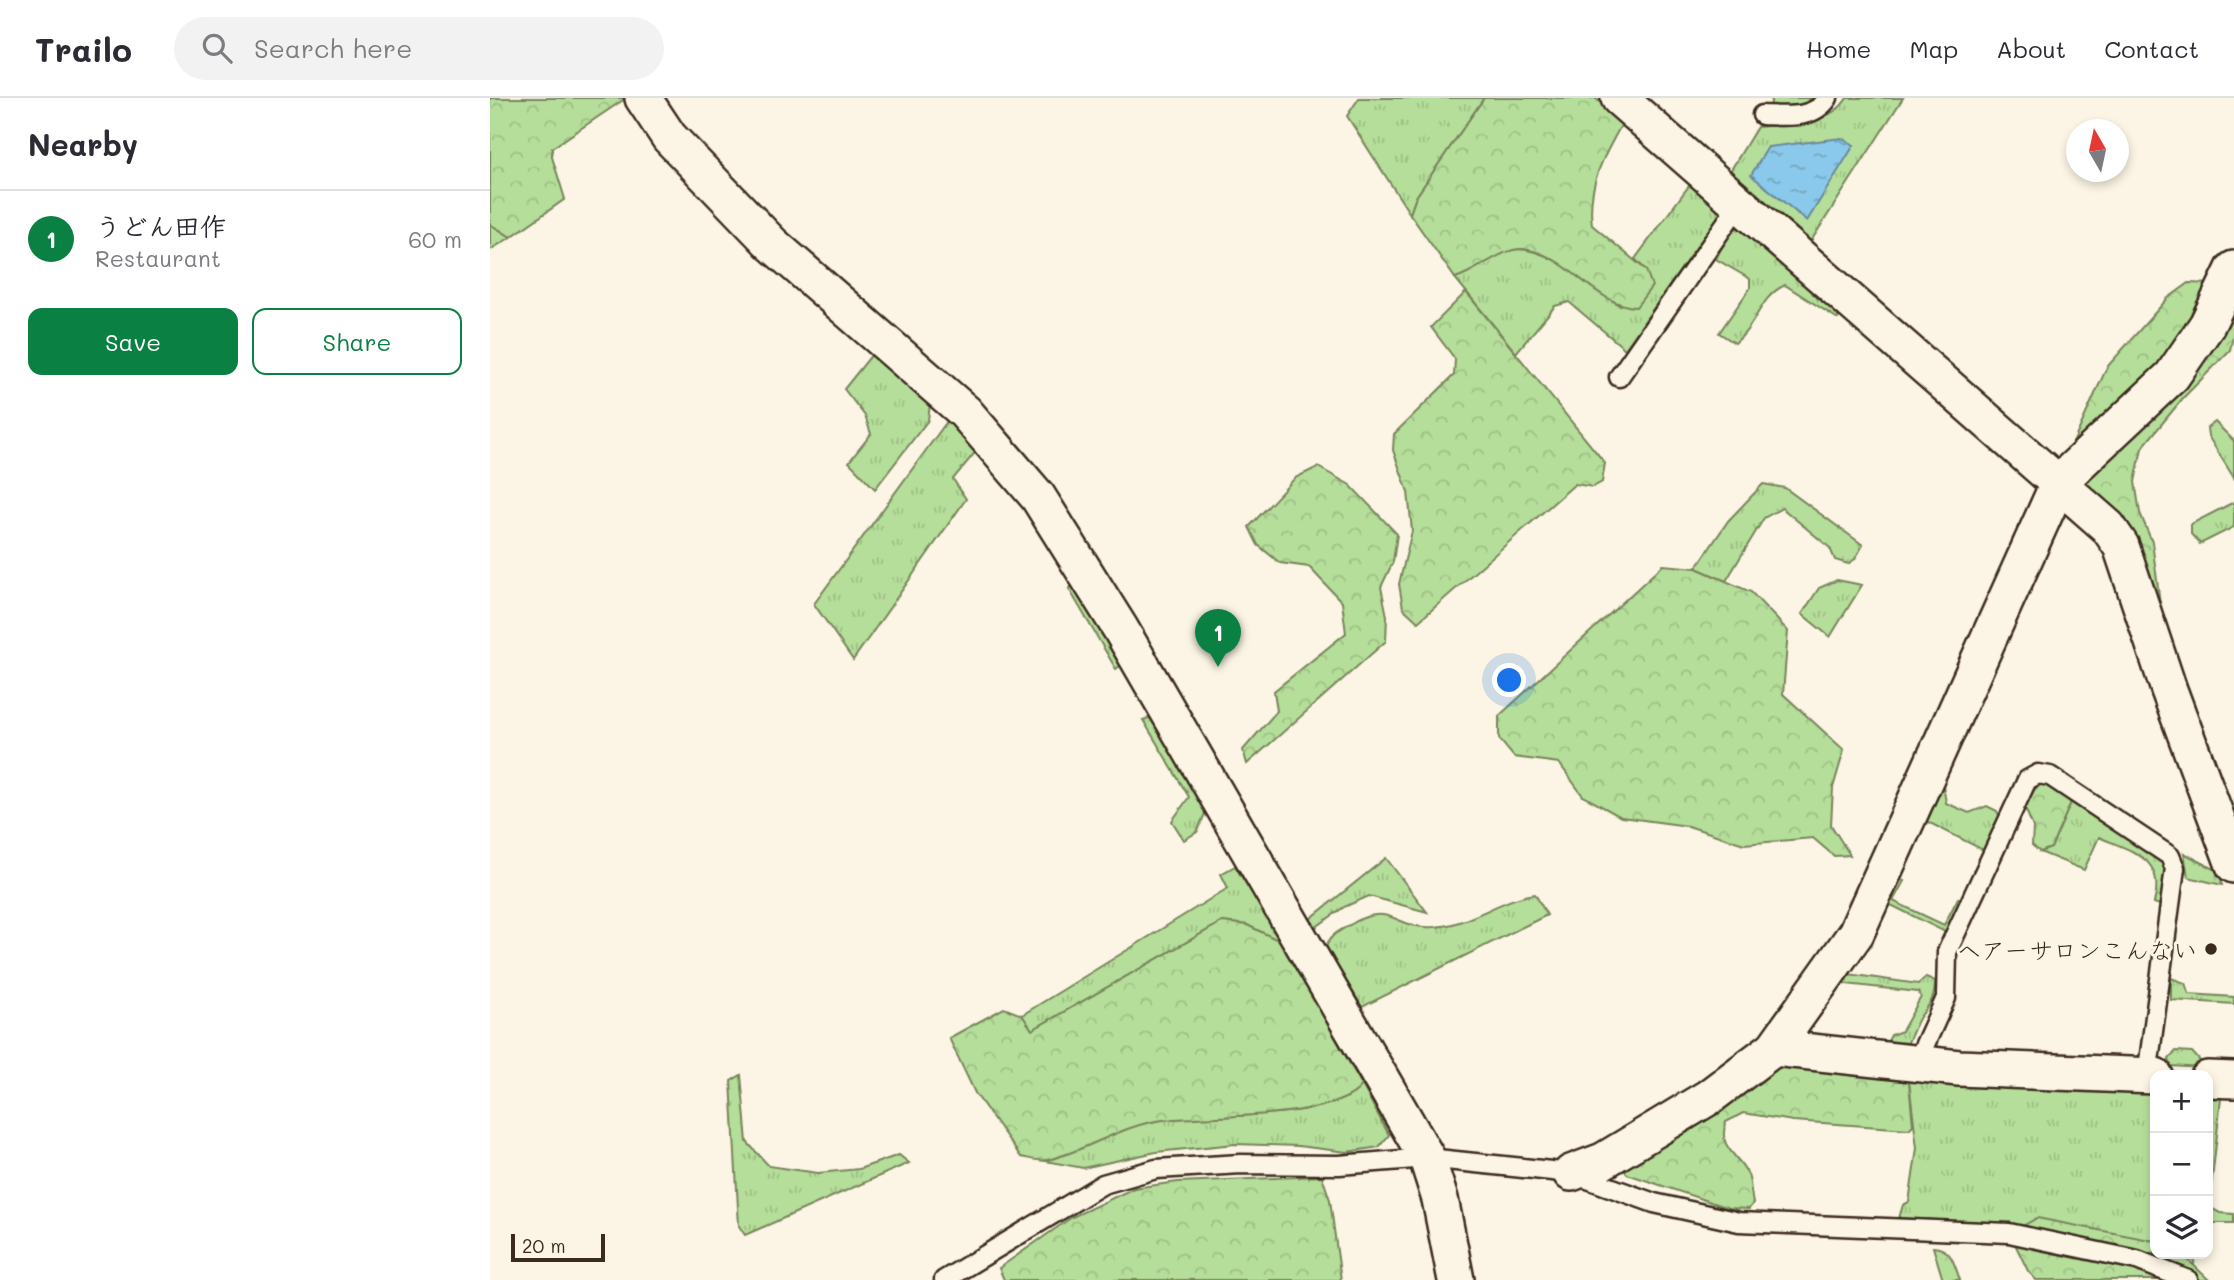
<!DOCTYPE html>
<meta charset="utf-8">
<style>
:root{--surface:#fff;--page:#f2f2f3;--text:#2b2b33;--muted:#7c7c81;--line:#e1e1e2;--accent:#0b8043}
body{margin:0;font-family:Mali,"Klee One",sans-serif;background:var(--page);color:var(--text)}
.controls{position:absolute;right:21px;bottom:21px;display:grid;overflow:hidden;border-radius:14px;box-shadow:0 4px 10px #0003}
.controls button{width:63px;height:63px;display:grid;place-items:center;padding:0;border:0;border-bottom:2px solid var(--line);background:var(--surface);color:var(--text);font:35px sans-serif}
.compass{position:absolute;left:1576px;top:21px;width:63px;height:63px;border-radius:50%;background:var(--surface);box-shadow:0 4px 10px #0003;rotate:351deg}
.scale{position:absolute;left:21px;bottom:18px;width:94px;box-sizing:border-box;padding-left:7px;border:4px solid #3b2a1e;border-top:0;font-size:19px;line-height:24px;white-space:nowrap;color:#3b2a1e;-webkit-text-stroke:5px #fcf5e5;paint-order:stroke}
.you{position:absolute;left:1020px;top:583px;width:24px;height:24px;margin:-18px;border:5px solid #fff;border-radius:50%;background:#1a73e8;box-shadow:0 0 0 10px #1a73e833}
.badge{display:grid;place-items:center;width:46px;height:46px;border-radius:50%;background:var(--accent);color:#fff;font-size:23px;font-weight:700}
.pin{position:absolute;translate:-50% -58px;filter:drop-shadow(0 2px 4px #0008)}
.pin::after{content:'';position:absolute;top:37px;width:24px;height:21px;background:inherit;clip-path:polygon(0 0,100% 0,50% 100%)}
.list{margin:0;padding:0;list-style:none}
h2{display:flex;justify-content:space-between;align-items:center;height:91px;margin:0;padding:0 28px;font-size:30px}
h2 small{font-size:23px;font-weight:400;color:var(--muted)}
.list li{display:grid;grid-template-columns:46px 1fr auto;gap:21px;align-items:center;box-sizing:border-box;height:98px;padding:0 28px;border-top:2px solid var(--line)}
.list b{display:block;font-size:26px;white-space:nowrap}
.list p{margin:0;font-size:23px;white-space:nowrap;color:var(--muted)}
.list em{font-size:23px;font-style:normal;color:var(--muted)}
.actions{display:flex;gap:14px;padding:21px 28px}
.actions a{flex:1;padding:16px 0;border:2px solid var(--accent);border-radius:14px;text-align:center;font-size:24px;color:var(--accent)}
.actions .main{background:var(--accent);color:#fff}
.icon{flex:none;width:38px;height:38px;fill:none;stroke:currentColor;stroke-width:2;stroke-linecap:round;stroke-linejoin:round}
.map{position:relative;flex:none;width:1744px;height:1182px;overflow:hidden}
header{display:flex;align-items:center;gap:42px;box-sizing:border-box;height:98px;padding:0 35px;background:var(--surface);border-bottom:2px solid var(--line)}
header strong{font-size:33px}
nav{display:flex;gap:38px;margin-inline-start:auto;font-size:24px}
.search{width:490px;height:63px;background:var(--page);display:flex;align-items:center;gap:18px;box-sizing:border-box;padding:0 24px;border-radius:38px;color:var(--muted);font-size:26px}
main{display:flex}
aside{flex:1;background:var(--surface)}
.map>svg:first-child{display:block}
.grass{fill:url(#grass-tufts);stroke:#78845c;stroke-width:2}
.forest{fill:url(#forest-crowns);stroke:#78845c;stroke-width:2}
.water{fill:url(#water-ripples);stroke:#6a8999;stroke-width:2}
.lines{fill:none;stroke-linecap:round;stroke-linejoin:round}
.service-casing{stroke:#3b2a1e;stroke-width:23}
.minor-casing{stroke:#3b2a1e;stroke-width:40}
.service{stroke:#fcf5e5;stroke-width:18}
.minor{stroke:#fcf5e5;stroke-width:35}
.poi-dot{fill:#3b2a1e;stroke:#fcf5e5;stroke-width:2.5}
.labels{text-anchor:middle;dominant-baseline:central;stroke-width:6;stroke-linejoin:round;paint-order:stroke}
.poi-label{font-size:24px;fill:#3b2a1e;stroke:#fcf5e5;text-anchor:end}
</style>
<header>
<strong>Trailo</strong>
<div class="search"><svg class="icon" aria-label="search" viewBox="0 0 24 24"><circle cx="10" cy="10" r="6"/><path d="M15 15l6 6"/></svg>Search here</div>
<nav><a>Home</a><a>Map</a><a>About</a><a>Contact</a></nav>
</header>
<main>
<aside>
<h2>Nearby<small></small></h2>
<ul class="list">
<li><span class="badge">1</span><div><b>うどん田作</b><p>Restaurant</p></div><em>60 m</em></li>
</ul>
<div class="actions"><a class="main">Save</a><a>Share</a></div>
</aside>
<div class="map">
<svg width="1744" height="1182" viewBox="0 0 1744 1182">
<defs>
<pattern id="grass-tufts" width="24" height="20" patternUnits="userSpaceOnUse" patternTransform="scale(1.75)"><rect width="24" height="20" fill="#b5de9a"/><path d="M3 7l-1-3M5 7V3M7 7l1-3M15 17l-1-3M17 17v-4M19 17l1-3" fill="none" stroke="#9dbf84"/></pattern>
<pattern id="forest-crowns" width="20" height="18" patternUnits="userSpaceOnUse" patternTransform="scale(1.75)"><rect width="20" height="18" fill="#b5de9a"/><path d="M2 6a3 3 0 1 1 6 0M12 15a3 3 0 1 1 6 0" fill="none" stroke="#9dbf84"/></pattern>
<pattern id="water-ripples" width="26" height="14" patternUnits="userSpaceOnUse" patternTransform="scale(1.75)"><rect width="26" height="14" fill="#8ac9eb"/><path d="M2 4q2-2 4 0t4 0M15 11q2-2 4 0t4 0" fill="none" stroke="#72a3be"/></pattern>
</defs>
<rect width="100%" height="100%" fill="#fcf5e5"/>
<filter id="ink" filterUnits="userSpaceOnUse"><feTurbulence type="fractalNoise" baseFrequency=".0143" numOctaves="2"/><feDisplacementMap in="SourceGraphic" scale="14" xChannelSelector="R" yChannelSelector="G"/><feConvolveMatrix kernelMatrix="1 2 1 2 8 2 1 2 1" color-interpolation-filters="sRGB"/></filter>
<g filter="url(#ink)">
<g class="grass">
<polygon points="869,0 994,0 926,99 920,116 857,18"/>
<polygon points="1282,0 1324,0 1308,8 1280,8"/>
<path d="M1357,0H1413L1319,146L1236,80L1267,29C1296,26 1340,28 1357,0Z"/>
<path d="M1204,81L1236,107L1135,251L1079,204L1065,208L1026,255L965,180C986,174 998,159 1017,153C1052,142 1103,188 1130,208L1156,172L1145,161Z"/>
<polygon points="0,126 21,139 0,152"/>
<path d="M1251,128L1356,210L1348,221L1295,187C1268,200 1268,226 1245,245L1229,235L1260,190V181L1226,161L1239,134Z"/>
<polygon points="383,255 440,306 438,322 385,391 359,364 381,336 375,318 354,291"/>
<polygon points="458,322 488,351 463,381 476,401 363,562 324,506"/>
<polygon points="1725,324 1744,343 1744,380 1718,338 1717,330"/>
<polygon points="1273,386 1295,390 1373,447 1365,461 1358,466 1345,462 1340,450 1292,410 1274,420 1236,483 1206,470 1238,423"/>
<polygon points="1744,404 1744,429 1710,446 1701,436 1701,426"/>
<polygon points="1347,482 1372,487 1340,539 1312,516 1329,490"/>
<polygon points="585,485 635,564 626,571 579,491"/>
<polygon points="661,619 717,711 707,734 694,742 682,723 699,699 653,622"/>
<polygon points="1445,687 1453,687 1456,705 1479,715 1497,708 1507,713 1510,719 1493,752 1430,720"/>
<path d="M1582,702L1667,760L1676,769L1673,808L1664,805C1676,759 1642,754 1609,739L1594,772L1550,754L1561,750Z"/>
<polygon points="1694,755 1730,774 1732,787 1698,779"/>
<polygon points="896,760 937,814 879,798 854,809 826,829 820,821"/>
<polygon points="745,768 792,844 757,827 732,824 542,932 532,917 738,790 731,776"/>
<polygon points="1409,781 1414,783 1403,803 1454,827 1468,800 1472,801 1457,835 1397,805"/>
<path d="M1045,796L1057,817L872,909L836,849C840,837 848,834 858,828C902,801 904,832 944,829C980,827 1009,801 1045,796Z"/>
<path d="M1358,876L1428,886L1436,879L1445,883C1445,901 1440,906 1430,919C1424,928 1421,941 1414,951L1403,953L1397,945L1401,937L1412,933L1431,899L1428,894L1347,885L1316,922L1318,946L1305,942L1303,934L1344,880Z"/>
<polygon points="1681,880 1695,885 1699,896 1744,899 1744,906 1681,902"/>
<polygon points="1686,953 1702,954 1712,965 1744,972 1681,968 1679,961"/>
<polygon points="1418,975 1665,988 1665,1156 1706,1156 1702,1175 1648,1153 1519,1126 1409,1120 1413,1107 1419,1104 1427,1050"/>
<polygon points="251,977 257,1044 279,1068 328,1075 369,1071 409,1057 419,1065 255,1137 249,1128 241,983"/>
<path d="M872,987L899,1037L889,1049L857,1054L808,1048L745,1046L666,1054L593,1070L555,1063C592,1048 631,1028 671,1022C716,1016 848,1023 872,987Z"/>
<polygon points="1718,990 1732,991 1719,1109 1730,1115 1744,1116 1744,1125 1718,1125"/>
</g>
<g class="forest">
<polygon points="0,0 136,0 62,50 62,59 75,101 21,139 0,126"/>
<path d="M994,0H1105L1133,24C1113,59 1097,87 1102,127L1156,172L1162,188L1146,209C1104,207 1077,155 1033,151C1014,149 986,174 965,180L920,116L926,99Z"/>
<polygon points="1699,185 1722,186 1739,198 1744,233 1740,252 1693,300 1652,350 1645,384 1650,415 1662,444 1670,505 1662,517 1575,363 1617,269 1677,201"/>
<polygon points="976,194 1115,365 1112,384 1103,389 1085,386 928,524 913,510 909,486 922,433 918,394 903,352 904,336 964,277 965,261 941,229"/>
<polygon points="828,369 860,387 907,436 903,464 891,489 897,518 896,543 757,666 753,652 787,613 784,593 856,535 852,504 819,469 790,465 768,447 759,429 805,380"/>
<polygon points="1173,467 1206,470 1261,494 1298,533 1293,596 1354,652 1343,690 1341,727 1360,757 1344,758 1323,740 1254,746 1198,728 1131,719 1093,698 1069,665 1024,659 1009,641 1009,618"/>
<polygon points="1552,686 1562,688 1582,702 1561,750 1550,754 1542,747 1543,729 1535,710 1544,692"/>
<path d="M732,824L757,827L792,844L872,987C848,1022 716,1017 673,1022C631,1027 597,1053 557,1062C549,1064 538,1060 531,1059L485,995L459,940L514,910L532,917L542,932Z"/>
<path d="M1280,959L1418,975L1423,1027L1419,1031L1303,1023L1253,1015L1236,1024C1227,1051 1249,1056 1258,1077C1261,1085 1261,1097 1263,1105L1259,1111L1238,1110L1137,1076L1131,1067Z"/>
<polygon points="832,1078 840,1102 851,1182 514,1182 509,1170 582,1119 644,1090 688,1084"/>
<polygon points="1547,1120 1665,1143 1665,1156 1692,1156 1719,1182 1546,1182 1538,1173 1524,1144 1531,1129"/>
<path d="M1443,1149C1462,1150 1464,1166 1470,1182H1453Z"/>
</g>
<polygon class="water" points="1352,40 1364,47 1317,123 1261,77 1278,49"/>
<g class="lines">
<defs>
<g id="service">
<path d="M1272,17C1295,18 1324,22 1338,0"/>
<polyline points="1129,279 1250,105"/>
<polyline points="1426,966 1456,900 1457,854 1537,682 1548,676 1560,678 1680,758 1685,770 1657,978"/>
<polyline points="454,1182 613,1086 666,1071 751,1066 849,1067 937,1060 1081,1075 1164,1105 1249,1124 1519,1135 1647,1162 1698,1182"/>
</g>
<g id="minor">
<polyline points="153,0 179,39 282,146 475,314 548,399 630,530 937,1060 950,1101 966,1182"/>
<polyline points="1129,0 1618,429 1631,448 1679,592 1744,767"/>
<polyline points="1284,950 1469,970 1665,978"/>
<polyline points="1718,981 1744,982"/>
<polyline points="1081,1075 1113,1063 1219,999 1284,950 1366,835 1569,384 1682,278 1717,227 1744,171"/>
</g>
</defs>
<use href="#service" class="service-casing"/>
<use href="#minor" class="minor-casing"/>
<use href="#service" class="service"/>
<use href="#minor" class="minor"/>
</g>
</g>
<circle class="poi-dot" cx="1721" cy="851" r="7"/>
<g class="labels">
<g class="poi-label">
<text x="1707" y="851">ヘアーサロンこんない</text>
</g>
</g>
</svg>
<div class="controls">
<button>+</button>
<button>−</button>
<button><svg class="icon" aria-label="layers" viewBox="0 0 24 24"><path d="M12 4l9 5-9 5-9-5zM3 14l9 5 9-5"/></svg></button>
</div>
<svg class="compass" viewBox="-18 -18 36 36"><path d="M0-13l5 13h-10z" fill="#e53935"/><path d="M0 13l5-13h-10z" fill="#7c7c81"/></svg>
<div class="scale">20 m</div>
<div class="you"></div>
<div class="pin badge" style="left:728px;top:569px">1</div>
</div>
</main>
